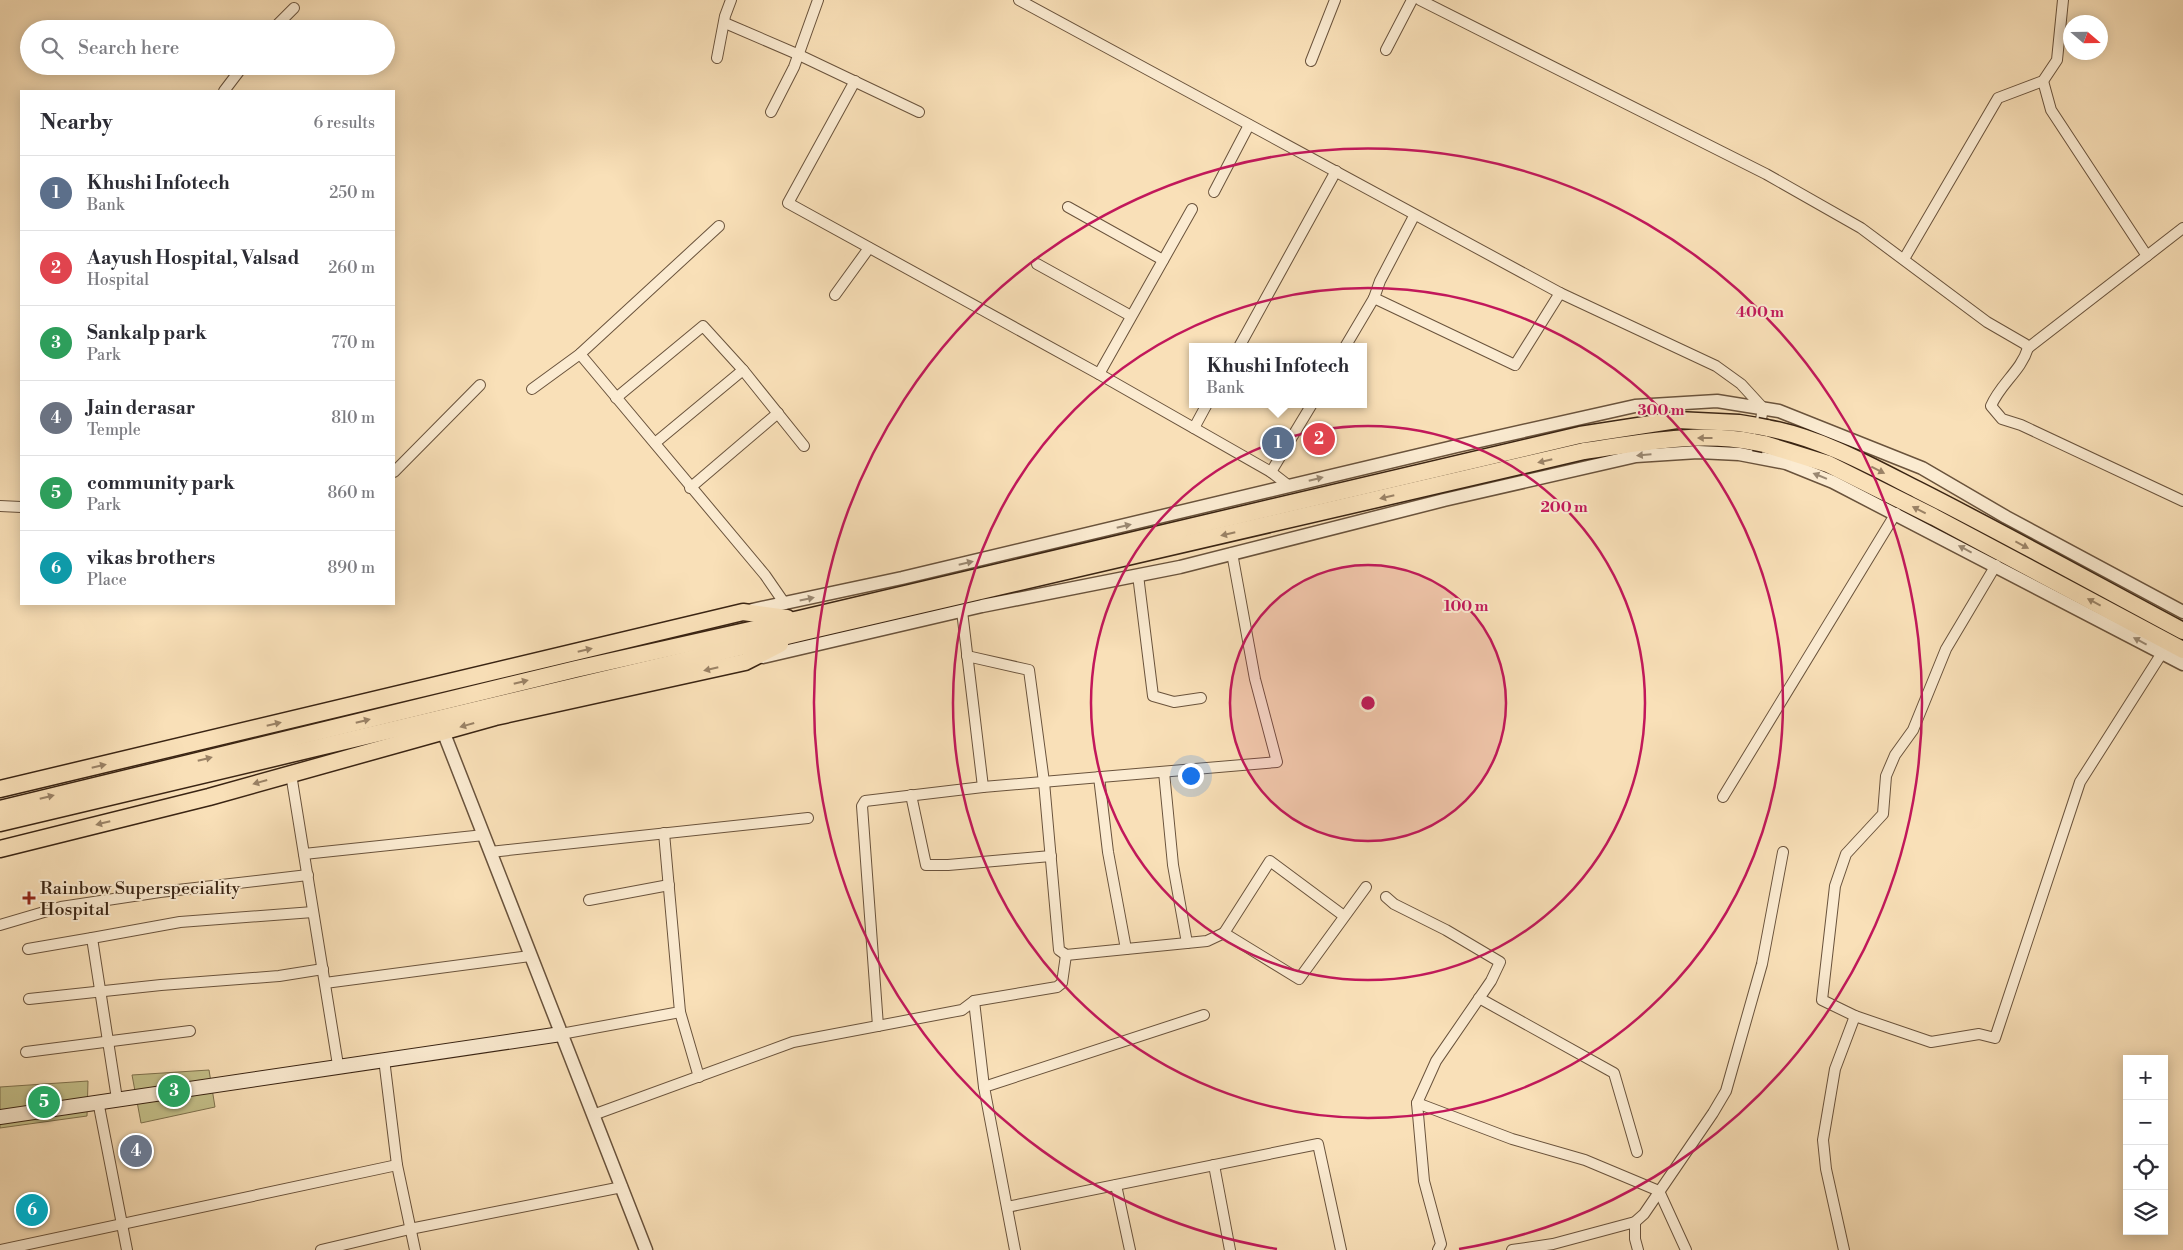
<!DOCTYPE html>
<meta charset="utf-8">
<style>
:root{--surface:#fff;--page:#f7f7f7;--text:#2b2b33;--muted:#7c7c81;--line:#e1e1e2;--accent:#b45309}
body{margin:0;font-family:"Libre Bodoni",serif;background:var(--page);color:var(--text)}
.controls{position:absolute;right:15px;bottom:15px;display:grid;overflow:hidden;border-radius:0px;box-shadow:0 2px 12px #0003}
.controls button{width:45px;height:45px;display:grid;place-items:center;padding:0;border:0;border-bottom:1px solid var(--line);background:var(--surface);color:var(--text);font:25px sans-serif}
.compass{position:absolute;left:2063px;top:15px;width:45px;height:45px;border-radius:50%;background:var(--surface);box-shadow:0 2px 12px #0003;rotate:110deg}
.you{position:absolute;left:1190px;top:775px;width:18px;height:18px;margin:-12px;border:4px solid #fff;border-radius:50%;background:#1a73e8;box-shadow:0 0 0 8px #1a73e833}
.badge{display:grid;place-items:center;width:32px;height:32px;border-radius:50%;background:var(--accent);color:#fff;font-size:16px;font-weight:700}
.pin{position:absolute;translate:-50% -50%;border:2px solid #fff;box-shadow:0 1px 5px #0006}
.popup{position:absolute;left:1189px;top:343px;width:178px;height:65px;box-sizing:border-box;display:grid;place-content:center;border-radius:0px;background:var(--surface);filter:drop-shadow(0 1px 4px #0005);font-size:16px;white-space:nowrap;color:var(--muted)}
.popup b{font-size:19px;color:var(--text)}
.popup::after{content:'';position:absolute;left:50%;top:100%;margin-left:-10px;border:10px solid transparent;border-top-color:var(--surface)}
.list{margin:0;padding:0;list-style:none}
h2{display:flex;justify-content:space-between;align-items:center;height:65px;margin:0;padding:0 20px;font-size:21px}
h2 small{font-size:16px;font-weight:400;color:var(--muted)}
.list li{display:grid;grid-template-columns:32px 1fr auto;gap:15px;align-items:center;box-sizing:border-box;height:75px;padding:0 20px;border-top:1px solid var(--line)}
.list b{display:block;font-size:19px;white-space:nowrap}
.list p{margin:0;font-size:16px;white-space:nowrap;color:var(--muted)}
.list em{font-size:16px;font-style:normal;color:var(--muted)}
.icon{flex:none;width:28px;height:28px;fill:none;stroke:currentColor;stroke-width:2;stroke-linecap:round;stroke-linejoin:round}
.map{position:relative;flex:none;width:2183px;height:1250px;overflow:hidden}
.search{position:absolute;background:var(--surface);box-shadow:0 2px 12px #0003;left:20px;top:20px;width:375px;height:55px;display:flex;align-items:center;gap:12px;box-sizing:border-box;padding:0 18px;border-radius:28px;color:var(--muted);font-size:19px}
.panel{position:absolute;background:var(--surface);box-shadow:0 2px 12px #0003;left:20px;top:90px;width:375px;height:515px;border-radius:0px}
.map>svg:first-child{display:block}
.green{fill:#c4c08a;stroke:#7f724e}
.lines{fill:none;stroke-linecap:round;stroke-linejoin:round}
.minor-casing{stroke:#6a533c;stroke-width:12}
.tertiary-casing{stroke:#6a533c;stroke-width:15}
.secondary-casing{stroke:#3a2413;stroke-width:16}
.trunk-casing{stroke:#3a2413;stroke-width:19}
.minor{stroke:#fbebd1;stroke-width:10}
.tertiary{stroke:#fbebd1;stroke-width:12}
.secondary{stroke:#fbebd1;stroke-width:14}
.trunk{stroke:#f9e0b8;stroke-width:16}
.trunk-bridge-casing{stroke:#3a2413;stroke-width:19;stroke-linecap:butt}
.trunk-bridge{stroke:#f9e0b8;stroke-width:16}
.oneway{fill:#9a8266}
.oneway2{fill:#9a8872}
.ring{fill:none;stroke:#c2185b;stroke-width:2.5}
.poi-dot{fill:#8f2418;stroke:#fbebd1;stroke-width:2}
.labels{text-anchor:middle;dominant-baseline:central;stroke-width:4;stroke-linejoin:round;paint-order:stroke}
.poi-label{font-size:18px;fill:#3a2413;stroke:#fbebd1;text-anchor:start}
.centre{fill:#c2185b;stroke:#fbebd1;stroke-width:2.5}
.ring-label{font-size:15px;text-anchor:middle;font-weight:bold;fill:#c2185b;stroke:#fbebd1;stroke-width:4;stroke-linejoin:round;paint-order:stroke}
</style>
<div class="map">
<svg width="2183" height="1250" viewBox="0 0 2183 1250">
<rect width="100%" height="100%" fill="#f9e0b8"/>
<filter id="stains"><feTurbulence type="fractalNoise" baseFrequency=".004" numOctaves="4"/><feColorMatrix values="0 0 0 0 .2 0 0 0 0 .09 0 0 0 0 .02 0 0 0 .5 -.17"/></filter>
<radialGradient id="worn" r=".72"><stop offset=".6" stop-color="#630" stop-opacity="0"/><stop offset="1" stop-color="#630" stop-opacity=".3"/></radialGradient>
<g class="green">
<polygon points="209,1070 215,1107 141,1123 132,1075"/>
<polygon points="88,1081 87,1116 0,1128 0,1087"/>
</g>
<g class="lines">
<defs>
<g id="minor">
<polyline points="1019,0 1560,293 1716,366 1741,384 1763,408 1759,431"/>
<path d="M1420,0L1766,174L1861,228L1987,322L2025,344L2028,348C2021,371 2000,384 1991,406L2002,419L2021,425L2183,501"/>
<polyline points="725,23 797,54 919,112"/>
<polyline points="273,29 294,8"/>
<polyline points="1386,50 1412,0"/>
<polyline points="717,58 725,16 731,0"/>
<polyline points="1311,61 1335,0"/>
<polyline points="855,81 788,203 1099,374 1271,472 1289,486"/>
<polyline points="2043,81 2051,110 2147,256"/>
<polyline points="224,91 243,66"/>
<polyline points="771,112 794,67 818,0"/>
<polyline points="1214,192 1249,125"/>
<polyline points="1068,207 1163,260"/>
<polyline points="1414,216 1380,281 1374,298 1515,365 1560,293"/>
<polyline points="1904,259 1998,98 2043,81 2057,60 2063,0"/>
<polyline points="1037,264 1131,316"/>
<polyline points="835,295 869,248"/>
<polyline points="1239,347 1336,171"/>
<polyline points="1345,347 1374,298"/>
<polyline points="2028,348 2183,228"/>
<polyline points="580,354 765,575 785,604"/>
<polyline points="1099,374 1192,209"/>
<polyline points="532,389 580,354 719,226"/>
<polyline points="616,398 703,326 743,370 804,446"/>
<polyline points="1194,428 1207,404"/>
<polyline points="655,443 743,370"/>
<polyline points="394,472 480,385"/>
<polyline points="1271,472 1312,404"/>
<polyline points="690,488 778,413"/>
<polyline points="0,506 21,507"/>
<polyline points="1996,565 1946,649 1913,730 1895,755 1886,776 1883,814 1846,854 1835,886 1822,1000 1855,1016 1931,1042 1979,1034 1995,1038 2080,782 2162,653"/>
<polyline points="1138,575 1153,696 1174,702 1201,698"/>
<polyline points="962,611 983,787"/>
<polyline points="967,656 1029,670 1044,782 1059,950 1066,955 1207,941 1224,933 1299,979 1366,887"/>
<polyline points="1164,772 1173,865 1187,943"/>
<polyline points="291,774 338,1065"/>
<polyline points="1099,777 1108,852 1126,949"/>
<polyline points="911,795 926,865 948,865 1051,856"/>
<polyline points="1723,797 1896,513"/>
<polyline points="490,852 808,818"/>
<polyline points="304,854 484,835"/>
<polyline points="1386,897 1394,904 1446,930 1500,962 1491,981 1436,1061 1417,1103 1424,1181 1441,1244 1438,1250"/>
<polyline points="589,900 669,885"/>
<polyline points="0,925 61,907 160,892 308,875"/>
<polyline points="1224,933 1270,861 1344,916"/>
<polyline points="28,949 92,938"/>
<polyline points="325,983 530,956"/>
<polyline points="1479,998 1614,1073 1637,1152"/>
<polyline points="29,999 161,985 279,976 323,969"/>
<polyline points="974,1001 1057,987 1062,983 1066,955"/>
<polyline points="680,1012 699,1077"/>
<polyline points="878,1026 862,806 865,801 983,787 1277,762 1255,679 1232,553"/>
<polyline points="561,1034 680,1012 664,833"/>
<polyline points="26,1052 190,1031"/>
<polyline points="384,1059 397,1165 415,1250"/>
<polyline points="984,1087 1204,1015"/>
<polyline points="117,1099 92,938 180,922 313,912"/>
<polyline points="98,1101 127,1250"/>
<polyline points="1417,1103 1512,1139 1585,1160 1659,1191 1686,1250"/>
<polyline points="593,1115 793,1042 962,1010 974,1001 984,1087 1015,1250"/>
<polyline points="1214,1165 1230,1250"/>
<polyline points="1116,1185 1130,1250"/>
<polyline points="1007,1207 1318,1144 1341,1250"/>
<polyline points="1635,1222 1635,1239 1638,1250"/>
<polyline points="1,1250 397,1165"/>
<polyline points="321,1250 410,1229 622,1187"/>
<polyline points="1512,1250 1553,1244 1635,1222 1644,1214 1713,1113 1726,1091 1762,964 1783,852"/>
<polyline points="1844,1250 1826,1169 1823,1140 1835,1069 1855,1016"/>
</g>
<g id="tertiary">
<polyline points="752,610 902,578 1457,446 1635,406 1717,401 1779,411 1922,468 2006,517 2183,612"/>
<polyline points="763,657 982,606 1180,567 1444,500 1636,456 1698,452 1739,454 1786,463 1833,482 2183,664"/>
<polyline points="443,731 646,1250"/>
</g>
<polyline id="secondary" points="0,1117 561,1034"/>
<g id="trunk">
<path d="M1767,428C1821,438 1869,465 1918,490C2007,535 2095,584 2183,631"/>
<polyline points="1764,444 1828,464 1934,517 2183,650"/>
<polyline points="0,789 743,612 787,618"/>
<polyline points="0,809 576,669 799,619 1580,435 1677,420 1739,423 1757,426"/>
<path d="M0,823L804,632L1584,451C1640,443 1697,431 1754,442"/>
<polyline points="0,849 209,797 495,717 745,662 780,644"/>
</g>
</defs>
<use href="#minor" class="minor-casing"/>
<use href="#tertiary" class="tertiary-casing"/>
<use href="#secondary" class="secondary-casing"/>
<use href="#trunk" class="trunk-casing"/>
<use href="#minor" class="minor"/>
<use href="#tertiary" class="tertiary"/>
<use href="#secondary" class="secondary"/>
<use href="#trunk" class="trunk"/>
<defs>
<g id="trunk-bridge">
<polyline points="1757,426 1767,428"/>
<polyline points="1754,442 1764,444"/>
</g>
</defs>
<use href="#trunk-bridge" class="trunk-bridge-casing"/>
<use href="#trunk-bridge" class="trunk-bridge"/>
</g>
<defs><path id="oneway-solid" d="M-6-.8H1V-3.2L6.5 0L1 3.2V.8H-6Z" transform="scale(1.25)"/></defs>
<g class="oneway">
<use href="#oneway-solid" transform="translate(1705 438) rotate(-180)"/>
<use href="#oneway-solid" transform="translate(1545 461) rotate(167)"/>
<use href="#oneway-solid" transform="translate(1878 470) rotate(27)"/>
<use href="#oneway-solid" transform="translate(1387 497) rotate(167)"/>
<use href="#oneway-solid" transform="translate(1919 510) rotate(-153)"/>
<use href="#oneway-solid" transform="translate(1228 534) rotate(167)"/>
<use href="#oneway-solid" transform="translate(2022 545) rotate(28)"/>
<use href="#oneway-solid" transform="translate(2094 602) rotate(-152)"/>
<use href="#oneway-solid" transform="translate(585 650) rotate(-13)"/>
<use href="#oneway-solid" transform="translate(711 669) rotate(167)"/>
<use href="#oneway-solid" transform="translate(521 682) rotate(-14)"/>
<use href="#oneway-solid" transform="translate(363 721) rotate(-14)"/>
<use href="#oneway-solid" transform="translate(274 724) rotate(-13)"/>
<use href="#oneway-solid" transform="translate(467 725) rotate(164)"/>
<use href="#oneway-solid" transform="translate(205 759) rotate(-14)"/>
<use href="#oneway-solid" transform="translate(99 766) rotate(-13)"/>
<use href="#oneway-solid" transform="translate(260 782) rotate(164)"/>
<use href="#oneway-solid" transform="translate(47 797) rotate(-14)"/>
<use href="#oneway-solid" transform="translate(103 823) rotate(166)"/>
</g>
<g class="oneway2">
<use href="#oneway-solid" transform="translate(1644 455) rotate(175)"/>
<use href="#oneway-solid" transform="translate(1820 476) rotate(-158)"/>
<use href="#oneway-solid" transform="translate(1316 479) rotate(-14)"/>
<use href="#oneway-solid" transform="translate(1124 526) rotate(-13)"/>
<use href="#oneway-solid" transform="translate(1965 549) rotate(-152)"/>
<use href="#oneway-solid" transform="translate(966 563) rotate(-13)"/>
<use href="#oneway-solid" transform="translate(807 599) rotate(-12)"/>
<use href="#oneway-solid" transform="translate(2140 641) rotate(-152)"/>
</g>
<circle cx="1368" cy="703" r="138" fill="#c2185b" fill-opacity=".12"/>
<g class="ring">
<circle cx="1368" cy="703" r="138"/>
<circle cx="1368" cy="703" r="277"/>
<circle cx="1368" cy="703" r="415"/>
<path d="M1277 1249A554 554 0 1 1 1459 1249"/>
</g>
<path class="poi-dot" d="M26.5 890.5h5v5h5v5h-5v5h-5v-5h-5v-5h5z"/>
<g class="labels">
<g class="poi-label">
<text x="40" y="888">Rainbow Superspeciality<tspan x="40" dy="21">Hospital</tspan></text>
</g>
</g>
<circle cx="1368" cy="703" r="8" class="centre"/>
<g class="ring-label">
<text x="1760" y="317">400 m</text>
<text x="1661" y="415">300 m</text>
<text x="1564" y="512">200 m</text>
<text x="1466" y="611">100 m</text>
</g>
<rect width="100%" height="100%" filter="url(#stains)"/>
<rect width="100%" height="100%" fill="url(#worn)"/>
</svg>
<div class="controls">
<button>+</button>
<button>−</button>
<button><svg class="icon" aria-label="locate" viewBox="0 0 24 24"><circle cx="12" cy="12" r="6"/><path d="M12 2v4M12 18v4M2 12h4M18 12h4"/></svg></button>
<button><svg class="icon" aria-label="layers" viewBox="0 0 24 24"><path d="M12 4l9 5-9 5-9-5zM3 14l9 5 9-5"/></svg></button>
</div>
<svg class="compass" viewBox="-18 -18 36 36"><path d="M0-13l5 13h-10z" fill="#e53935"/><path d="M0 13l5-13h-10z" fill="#7c7c81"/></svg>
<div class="you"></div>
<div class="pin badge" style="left:1278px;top:443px;background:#5c6f8a">1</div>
<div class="popup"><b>Khushi Infotech</b>Bank</div>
<div class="pin badge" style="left:1319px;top:439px;background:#e0444e">2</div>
<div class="pin badge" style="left:174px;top:1091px;background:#2e9e5b">3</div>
<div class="pin badge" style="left:136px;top:1151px;background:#6b7280">4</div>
<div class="pin badge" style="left:44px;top:1102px;background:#2e9e5b">5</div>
<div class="pin badge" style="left:32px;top:1210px;background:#0f9aa8">6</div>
<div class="search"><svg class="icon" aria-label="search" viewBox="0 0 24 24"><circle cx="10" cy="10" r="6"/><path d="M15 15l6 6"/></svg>Search here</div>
<section class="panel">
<h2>Nearby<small>6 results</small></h2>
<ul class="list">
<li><span class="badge" style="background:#5c6f8a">1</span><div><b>Khushi Infotech</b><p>Bank</p></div><em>250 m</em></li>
<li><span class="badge" style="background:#e0444e">2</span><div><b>Aayush Hospital, Valsad</b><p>Hospital</p></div><em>260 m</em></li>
<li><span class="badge" style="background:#2e9e5b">3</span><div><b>Sankalp park</b><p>Park</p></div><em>770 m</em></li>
<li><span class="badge" style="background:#6b7280">4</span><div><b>Jain derasar</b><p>Temple</p></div><em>810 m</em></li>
<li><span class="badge" style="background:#2e9e5b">5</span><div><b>community park</b><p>Park</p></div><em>860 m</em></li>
<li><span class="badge" style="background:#0f9aa8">6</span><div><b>vikas brothers</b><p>Place</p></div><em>890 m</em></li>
</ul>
</section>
</div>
